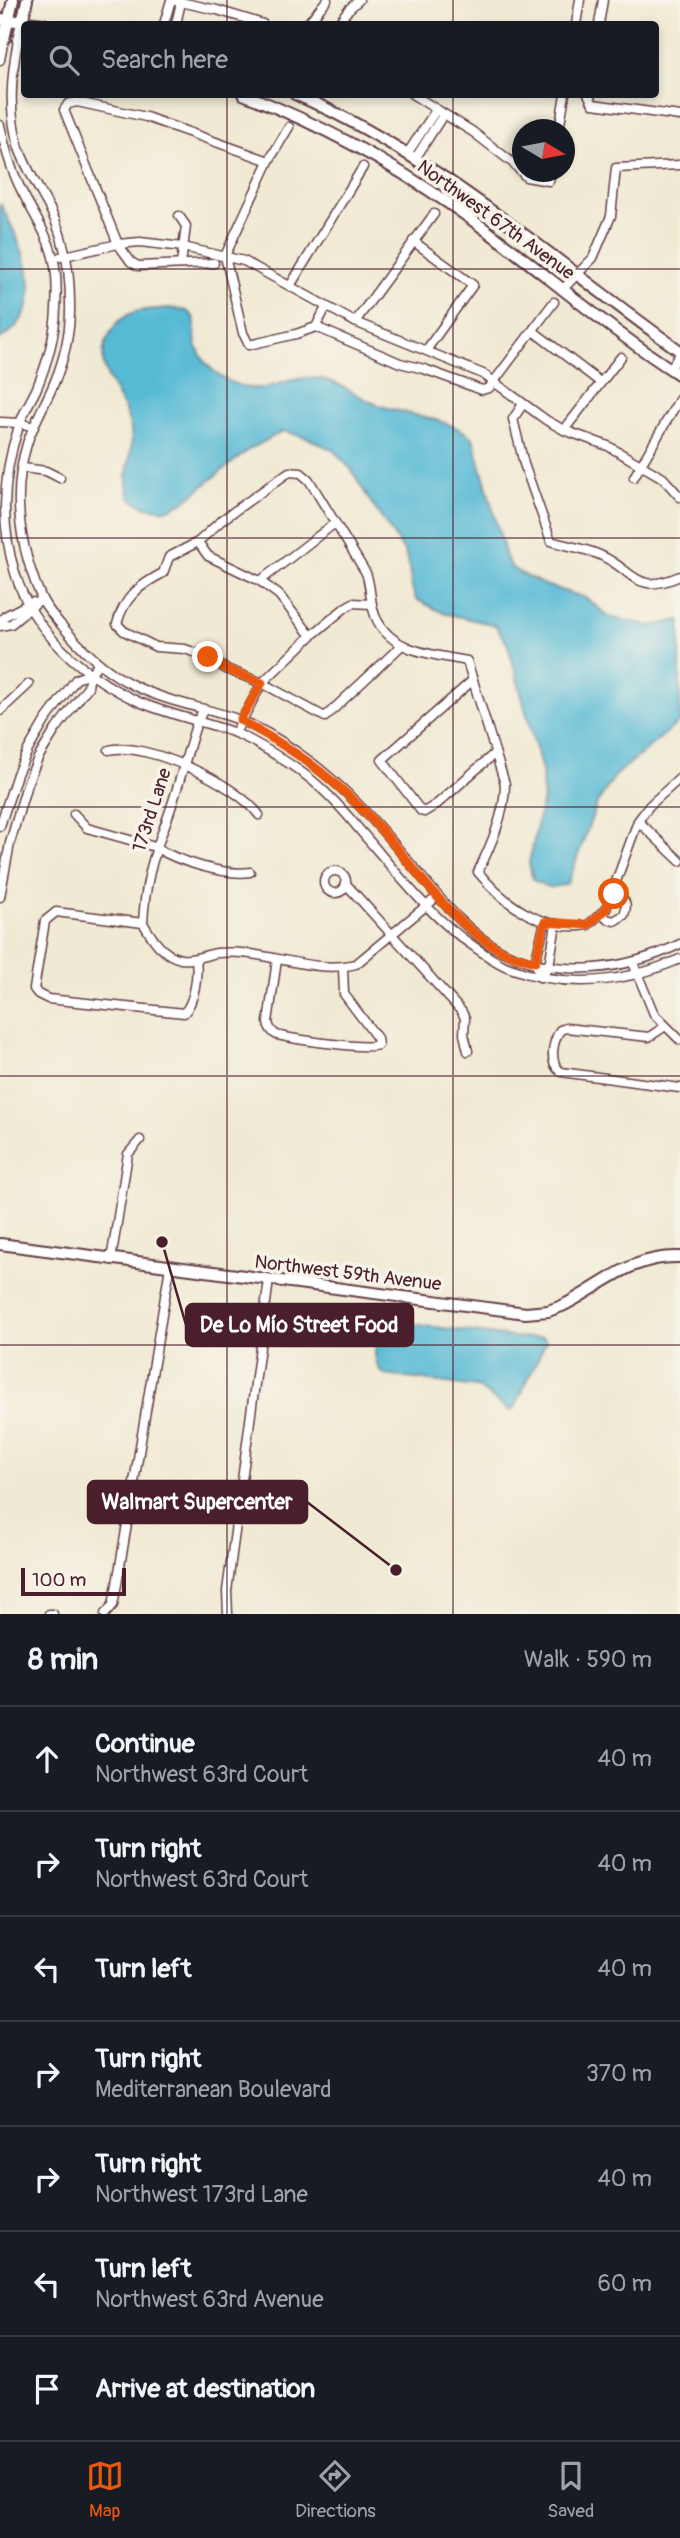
<!DOCTYPE html>
<meta charset="utf-8">
<style>
:root{--surface:#171b24;--page:#20242c;--text:#f1f3f6;--muted:#9ea1a6;--line:#363941;--accent:#ea580c}
body{margin:0;font-family:Pangolin,sans-serif;background:var(--page);color:var(--text)}
.compass{position:absolute;left:512px;top:119px;width:63px;height:63px;border-radius:50%;background:var(--surface);box-shadow:0 4px 10px #0003;rotate:100deg}
.scale{position:absolute;left:21px;bottom:18px;width:105px;box-sizing:border-box;padding-left:7px;border:4px solid #4a1f2b;border-top:0;font-size:19px;line-height:24px;white-space:nowrap;color:#4a1f2b;-webkit-text-stroke:5px #f7f3e8;paint-order:stroke}
.stop{position:absolute;width:21px;height:21px;margin:-16px;border:5px solid #ea580c;border-radius:50%;background:#fff}
.stop.end{background:#ea580c;border-color:#fff;box-shadow:0 2px 7px #0008}
.list{margin:0;padding:0;list-style:none}
h2{display:flex;justify-content:space-between;align-items:center;height:91px;margin:0;padding:0 28px;font-size:30px}
h2 small{font-size:23px;font-weight:400;color:var(--muted)}
.list li{display:grid;grid-template-columns:46px 1fr auto;gap:21px;align-items:center;box-sizing:border-box;height:105px;padding:0 28px;border-top:2px solid var(--line)}
.list b{display:block;font-size:26px;white-space:nowrap}
.list p{margin:0;font-size:23px;white-space:nowrap;color:var(--muted)}
.list em{font-size:23px;font-style:normal;color:var(--muted)}
.icon{flex:none;width:38px;height:38px;fill:none;stroke:currentColor;stroke-width:2;stroke-linecap:round;stroke-linejoin:round}
.map{position:relative;flex:none;width:680px;height:1614px;overflow:hidden}
.search{position:absolute;background:var(--surface);box-shadow:0 4px 10px #0003;left:21px;right:21px;top:21px;height:77px;display:flex;align-items:center;gap:18px;box-sizing:border-box;padding:0 24px;border-radius:7px;color:var(--muted);font-size:26px}
.sheet{height:826px;background:var(--surface)}
nav{display:flex;justify-content:space-around;align-items:center;box-sizing:border-box;height:98px;border-top:2px solid var(--line);background:var(--surface);font-size:19px;color:var(--muted)}
nav a{display:grid;justify-items:center;gap:4px}
nav .on{color:var(--accent)}
.map>svg:first-child{display:block}
.water{fill:#56bad5;stroke:#506c80;stroke-width:2}
.lines{fill:none;stroke-linecap:round;stroke-linejoin:round}
.street-casing{stroke:#633d44;stroke-width:11}
.secondary-casing{stroke:#633d44;stroke-width:14}
.street{stroke:#fff;stroke-width:8}
.secondary{stroke:#fff;stroke-width:10}
.route{stroke:#ea580c;stroke-width:9}
.grid{fill:none;stroke:#4a1f2b;stroke-width:2;stroke-opacity:0.55}
.labels{text-anchor:middle;dominant-baseline:central;stroke-width:7;stroke-linejoin:round;paint-order:stroke}
.street-label{font-size:19px;fill:#4a1f2b;stroke:#f7f3e8}
.leader{fill:none;stroke:#4a1f2b;stroke-width:2.5}
.callout-dot{fill:#4a1f2b;stroke:#f7f3e8;stroke-width:2.5}
.callout{fill:#4a1f2b;stroke:#4a1f2b;stroke-width:2.5}
.callout-label{font-size:21px;text-anchor:middle;font-weight:bold;fill:#fff}
</style>
<div class="map">
<svg width="680" height="1614" viewBox="0 0 680 1614">
<rect width="100%" height="100%" fill="#f7f3e8"/>
<filter id="ink" filterUnits="userSpaceOnUse"><feTurbulence type="fractalNoise" baseFrequency=".0143" numOctaves="2"/><feDisplacementMap in="SourceGraphic" scale="14" xChannelSelector="R" yChannelSelector="G"/><feConvolveMatrix kernelMatrix="1 2 1 2 8 2 1 2 1" color-interpolation-filters="sRGB"/></filter>
<filter id="wash" filterUnits="userSpaceOnUse"><feTurbulence type="fractalNoise" baseFrequency=".00686" numOctaves="4" result="noise"/><feDisplacementMap in="SourceGraphic" scale="28" xChannelSelector="R" yChannelSelector="G"/><feGaussianBlur stdDeviation="1.57" result="paint"/><feColorMatrix in="noise" values="0 0 0 0 0 0 0 0 0 0 0 0 0 0 0 0 0 1.4 0 .05"/><feComposite in="paint" operator="in"/></filter>
<g filter="url(#wash)">
<rect width="100%" height="100%" fill="#f0e9d3"/>
<g class="water">
<path d="M0,203C22,246 55,307 0,339Z"/>
<path d="M169,308L187,311L194,318C196,327 194,336 196,344C204,371 235,391 263,388C281,385 296,376 315,378C338,380 352,394 373,403C406,417 444,415 473,438L506,557L512,568L520,573L545,585L586,598L609,617L651,626L680,620V721L615,776L597,803L568,883C550,889 551,889 533,880L529,863L543,798L542,771L508,645L495,625L443,613L416,599C408,584 412,567 404,551L368,498L351,469L333,450L308,438L283,431L248,450L182,503L167,510L146,507L131,499C120,477 135,454 131,430C125,392 86,371 112,330C126,308 145,310 169,308Z"/>
<path d="M389,1321L519,1338L543,1337L546,1341L515,1407L510,1411L477,1387L385,1375C370,1364 375,1339 381,1324Z"/>
</g>
</g>
<g filter="url(#ink)">
<g class="lines">
<defs>
<g id="street">
<polyline points="171,0 217,10 263,24"/>
<polyline points="164,24 171,0"/>
<polyline points="176,24 181,2"/>
<polyline points="307,24 327,0"/>
<polyline points="338,24 348,10 359,0"/>
<polyline points="576,24 580,0"/>
<polyline points="599,24 603,0"/>
<path d="M18,40C11,77 8,112 19,148C27,170 39,189 50,209C64,237 70,271 70,302C71,331 64,361 52,388C44,406 33,425 27,444C11,496 20,548 41,597C47,611 60,623 70,635C88,655 108,673 133,685C166,702 203,707 237,719C257,726 280,740 297,752C340,781 376,822 409,862C436,893 464,932 502,951C559,979 625,971 680,944"/>
<polyline points="0,60 4,39"/>
<polyline points="412,94 473,132 513,163 526,177 549,181 551,172"/>
<polyline points="588,94 593,104 680,116"/>
<path d="M0,125C4,144 9,163 17,181C28,207 46,229 53,257C57,272 57,293 56,309C55,338 47,364 36,390C30,402 23,413 19,426C3,473 0,524 15,573C33,632 82,675 137,701C168,715 203,721 235,733C257,742 278,756 297,769C321,785 340,806 358,828C395,870 429,917 476,948C486,955 498,964 510,968C567,989 625,983 680,959"/>
<polyline points="289,127 269,161 225,256 243,333 249,345 296,334 316,327 326,307"/>
<polyline points="559,130 565,94"/>
<polyline points="407,154 436,110"/>
<polyline points="415,159 443,115"/>
<polyline points="179,216 186,226 181,264"/>
<polyline points="413,241 473,285 427,349"/>
<polyline points="60,257 118,244 140,242 183,247 244,261 355,322 483,374 546,420 564,430 608,446 663,478 680,497"/>
<polyline points="214,263 138,266 131,262 118,244 64,110 68,104 77,102 146,117 269,161"/>
<polyline points="290,286 363,167"/>
<polyline points="562,290 593,258 611,216 616,168 680,165"/>
<polyline points="355,322 434,214"/>
<polyline points="316,327 400,363 424,369 482,390 489,388 554,302"/>
<polyline points="533,331 600,382"/>
<polyline points="670,369 680,354"/>
<path d="M523,404L513,419L524,464L551,541C566,546 585,548 600,555C636,571 634,596 680,576"/>
<polyline points="0,422 20,423 34,427"/>
<polyline points="564,430 621,357"/>
<polyline points="23,468 46,471 60,478"/>
<polyline points="634,477 680,398"/>
<polyline points="198,542 208,556 260,581 279,595 311,636"/>
<polyline points="260,581 335,523"/>
<polyline points="0,622 5,616 32,602"/>
<polyline points="0,626 11,624 41,599"/>
<path d="M401,646L325,717L262,683L226,669L208,657L185,649L156,647L124,631L117,624C124,597 140,585 163,573L169,557L198,542L222,520L289,472L301,473L309,480L366,573C372,589 369,605 377,620C394,653 434,654 467,661L505,784C505,814 491,845 478,872C504,904 544,933 588,925L606,909L638,821L649,806L680,778"/>
<polyline points="473,680 382,760 421,811 424,812 437,804 495,753"/>
<polyline points="0,711 29,684"/>
<polyline points="235,733 262,683 311,636 346,607 353,603 371,604"/>
<path d="M109,750C146,741 237,784 259,815"/>
<path d="M74,814L87,828L155,847C177,861 225,876 250,872"/>
<polyline points="638,821 680,861"/>
<polyline points="0,826 17,774 28,750 45,721 76,679 90,674"/>
<circle cx="335" cy="882" r="11"/>
<polyline points="346,884 462,1012 465,1018 464,1034 468,1051"/>
<polyline points="0,897 10,843 27,784 38,758 56,729 88,687 90,674 98,664"/>
<path d="M601,913L607,919L614,921L624,915C629,903 623,894 610,895"/>
<path d="M143,923C145,884 152,859 166,822C178,790 186,755 197,722L204,709"/>
<path d="M196,959C198,975 195,1001 184,1013L48,999L38,994L34,989L45,921L56,912L143,923C152,938 162,955 181,959C194,961 204,955 217,953C263,948 311,975 356,964L438,896"/>
<path d="M277,960L268,1022C269,1028 271,1032 277,1035C292,1039 366,1050 378,1045L377,1038L344,994L343,967"/>
<polyline points="633,963 654,1014 680,1040"/>
<polyline points="540,977 535,962 545,922"/>
<polyline points="540,977 549,966 556,924"/>
<path d="M664,1027L649,1037L566,1028L560,1030C553,1042 548,1062 561,1072L680,1088"/>
<polyline points="111,1260 128,1154 140,1140"/>
<polyline points="49,1614 53,1614"/>
<polyline points="105,1614 113,1605 117,1584 170,1267"/>
<polyline points="228,1614 227,1591 269,1280"/>
</g>
<g id="secondary">
<polyline points="0,19 43,24"/>
<polyline points="4,39 13,0"/>
<polyline points="18,40 27,0"/>
<path d="M243,94C318,123 388,161 454,207C531,260 601,325 680,375"/>
<path d="M295,94C437,156 555,262 680,351"/>
<path d="M0,1244L526,1313L548,1311L562,1306C604,1285 631,1255 680,1257"/>
</g>
</defs>
<use href="#street" class="street-casing"/>
<use href="#secondary" class="secondary-casing"/>
<use href="#street" class="street"/>
<use href="#secondary" class="secondary"/>
</g>
</g>
<g class="lines" filter="url(#ink)">
<path class="route" d="M208,657L226,669L262,683L240,720C290,747 325,771 365,812C408,856 445,920 500,950C511,956 523,959 535,962L545,922L588,925L606,909L610,895L614,894"/>
</g>
<path class="grid" d="M227,0V24M453,0V24M227,94V1614M453,94V1614M0,269H680M0,538H680M0,807H680M0,1076H680M0,1345H680"/>
<g class="labels">
<g class="street-label">
<text transform="translate(496 220) rotate(36)">Northwest 67th Avenue</text>
<text transform="translate(152 810) rotate(-72)">173rd Lane</text>
<text transform="translate(348 1273) rotate(7)">Northwest 59th Avenue</text>
</g>
</g>
<path class="leader" d="M162 1242L186 1325M396 1570L307 1502"/>
<g class="callout-dot">
<circle cx="162" cy="1242" r="7"/>
<circle cx="396" cy="1570" r="7"/>
</g>
<g class="callout">
<rect x="186" y="1304" width="227" height="42" rx="7"/>
<rect x="88" y="1481" width="219" height="42" rx="7"/>
</g>
<g class="callout-label">
<text x="299" y="1332">De Lo Mío Street Food</text>
<text x="197" y="1509">Walmart Supercenter</text>
</g>
</svg>
<svg class="compass" viewBox="-18 -18 36 36"><path d="M0-13l5 13h-10z" fill="#e53935"/><path d="M0 13l5-13h-10z" fill="#9ea1a6"/></svg>
<div class="scale">100 m</div>
<div class="stop" style="left:614px;top:894px"></div>
<div class="stop end" style="left:208px;top:657px"></div>
<div class="search"><svg class="icon" aria-label="search" viewBox="0 0 24 24"><circle cx="10" cy="10" r="6"/><path d="M15 15l6 6"/></svg>Search here</div>
</div>
<section class="sheet">
<h2>8 min<small>Walk · 590 m</small></h2>
<ul class="list">
<li><svg class="icon" aria-label="ahead" viewBox="0 0 24 24"><path d="M12 20V5M6 11l6-6 6 6"/></svg><div><b>Continue</b><p>Northwest 63rd Court</p></div><em>40 m</em></li>
<li><svg class="icon" aria-label="right" viewBox="0 0 24 24"><path d="M7 20v-9h11M14 6l5 5-5 5"/></svg><div><b>Turn right</b><p>Northwest 63rd Court</p></div><em>40 m</em></li>
<li><svg class="icon" aria-label="left" viewBox="0 0 24 24"><path d="M17 20v-9H6M10 6l-5 5 5 5"/></svg><div><b>Turn left</b></div><em>40 m</em></li>
<li><svg class="icon" aria-label="right" viewBox="0 0 24 24"><path d="M7 20v-9h11M14 6l5 5-5 5"/></svg><div><b>Turn right</b><p>Mediterranean Boulevard</p></div><em>370 m</em></li>
<li><svg class="icon" aria-label="right" viewBox="0 0 24 24"><path d="M7 20v-9h11M14 6l5 5-5 5"/></svg><div><b>Turn right</b><p>Northwest 173rd Lane</p></div><em>40 m</em></li>
<li><svg class="icon" aria-label="left" viewBox="0 0 24 24"><path d="M17 20v-9H6M10 6l-5 5 5 5"/></svg><div><b>Turn left</b><p>Northwest 63rd Avenue</p></div><em>60 m</em></li>
<li><svg class="icon" aria-label="arrive" viewBox="0 0 24 24"><path d="M6 21V4h12l-3 4 3 4H6"/></svg><div><b>Arrive at destination</b></div></li>
</ul>
</section>
<nav>
<a class="on"><svg class="icon" aria-label="map" viewBox="0 0 24 24"><path d="M3 6l6-2 6 2 6-2v14l-6 2-6-2-6 2zM9 4v14M15 6v14"/></svg>Map</a>
<a><svg class="icon" aria-label="directions" viewBox="0 0 24 24"><path d="M12 3l9 9-9 9-9-9zM9 14v-3h6M13 9l2 2-2 2"/></svg>Directions</a>
<a><svg class="icon" aria-label="saved" viewBox="0 0 24 24"><path d="M7 4h10v16l-5-4-5 4z"/></svg>Saved</a>
</nav>
